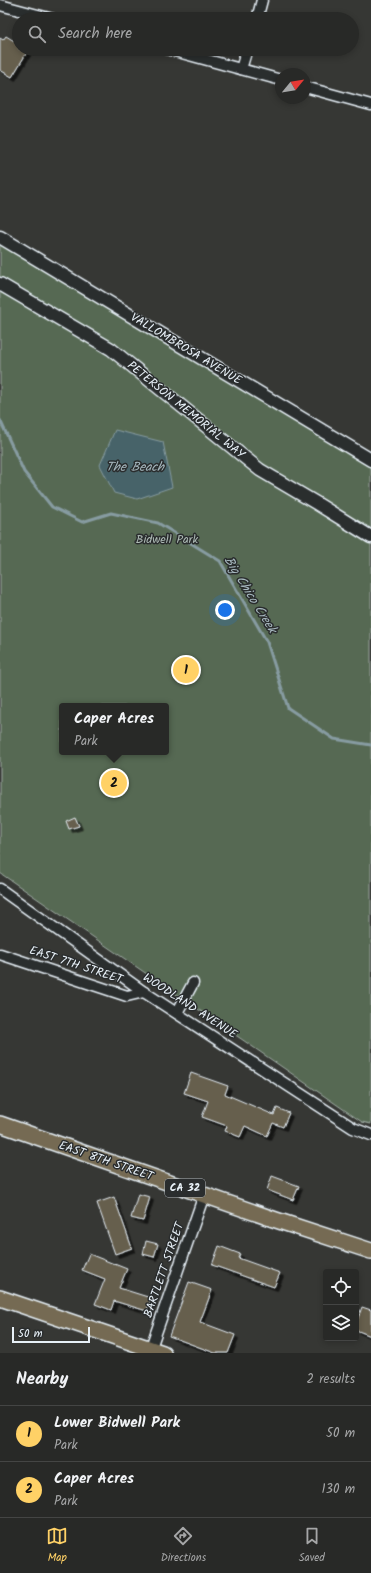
<!DOCTYPE html>
<style>
:root{--surface:#282927;--page:#343533;--text:#f1f3f6;--muted:#a5a6a7;--line:#444544;--accent:#ffd166}
body{margin:0;font-family:Kalam,sans-serif;background:var(--page);color:var(--text)}
.controls{position:absolute;right:12px;bottom:12px;display:grid;overflow:hidden;border-radius:4px;box-shadow:0 2px 6px #0003}
.controls button{width:36px;height:36px;display:grid;place-items:center;padding:0;border:0;border-bottom:1px solid var(--line);background:var(--surface);color:var(--text);font:20px sans-serif}
.compass{position:absolute;left:275px;top:68px;width:36px;height:36px;border-radius:50%;background:var(--surface);box-shadow:0 2px 6px #0003;rotate:60deg}
.scale{position:absolute;left:12px;bottom:10px;width:78px;box-sizing:border-box;padding-left:4px;border:2px solid #e8f1f8;border-top:0;font-size:11px;line-height:14px;white-space:nowrap;color:#e8f1f8;-webkit-text-stroke:3px #2a2d2e;paint-order:stroke}
.you{position:absolute;left:225px;top:610px;width:14px;height:14px;margin:-10px;border:3px solid #fff;border-radius:50%;background:#1a73e8;box-shadow:0 0 0 6px #1a73e833}
.badge{display:grid;place-items:center;width:26px;height:26px;border-radius:50%;background:var(--accent);color:#111;font-size:13px;font-weight:700}
.pin{position:absolute;translate:-50% -50%;border:2px solid #fff;box-shadow:0 1px 4px #0006}
.popup{position:absolute;left:59px;top:703px;width:110px;height:52px;box-sizing:border-box;display:grid;place-content:center;border-radius:4px;background:var(--surface);filter:drop-shadow(0 1px 3px #0005);font-size:13px;white-space:nowrap;color:var(--muted)}
.popup b{font-size:15px;color:var(--text)}
.popup::after{content:'';position:absolute;left:50%;top:100%;margin-left:-8px;border:8px solid transparent;border-top-color:var(--surface)}
.list{margin:0;padding:0;list-style:none}
h2{display:flex;justify-content:space-between;align-items:center;height:52px;margin:0;padding:0 16px;font-size:17px}
h2 small{font-size:13px;font-weight:400;color:var(--muted)}
.list li{display:grid;grid-template-columns:26px 1fr auto;gap:12px;align-items:center;box-sizing:border-box;height:56px;padding:0 16px;border-top:1px solid var(--line)}
.list b{display:block;font-size:15px;white-space:nowrap}
.list p{margin:0;font-size:13px;white-space:nowrap;color:var(--muted)}
.list em{font-size:13px;font-style:normal;color:var(--muted)}
.icon{flex:none;width:22px;height:22px;fill:none;stroke:currentColor;stroke-width:2;stroke-linecap:round;stroke-linejoin:round}
.map{position:relative;flex:none;width:371px;height:1353px;overflow:hidden}
.search{position:absolute;background:var(--surface);box-shadow:0 2px 6px #0003;left:12px;right:12px;top:12px;height:44px;display:flex;align-items:center;gap:10px;box-sizing:border-box;padding:0 14px;border-radius:22px;color:var(--muted);font-size:15px}
.sheet{height:164px;background:var(--surface)}
nav{display:flex;justify-content:space-around;align-items:center;box-sizing:border-box;height:56px;border-top:1px solid var(--line);background:var(--surface);font-size:11px;color:var(--muted)}
nav a{display:grid;justify-items:center;gap:2px}
nav .on{color:var(--accent)}
.map>svg:first-child{display:block}
.green{fill:#576953;stroke:#a0ada6;fill-rule:evenodd}
.water{fill:#466369;stroke:#879ca2}
.lines{fill:none;stroke-linecap:round;stroke-linejoin:round}
.stream{stroke:#879ca2;stroke-width:3}
.building{fill:#665e4e;stroke:#e8f1f8;filter:url(#shadow)}
.minor-casing{stroke:#e8f1f8;stroke-width:13}
.tertiary-casing{stroke:#e8f1f8;stroke-width:15}
.primary-casing{stroke:#e8f1f8;stroke-width:18}
.minor{stroke:#2a2d2e;stroke-width:10}
.tertiary{stroke:#2a2d2e;stroke-width:12}
.primary{stroke:#746b52;stroke-width:15}
.labels{text-anchor:middle;dominant-baseline:central;stroke-width:3;stroke-linejoin:round;paint-order:stroke}
.shield{fill:#2a2d2e;stroke:#afb6bb;stroke-width:1}
.shield-label{font-size:11px;font-weight:bold;fill:#e8f1f8}
.street-label{font-size:12px;fill:#e8f1f8;stroke:#2a2d2e}
.park-label{font-size:12px;fill:#aebbb6;stroke:#2a2d2e}
.water-label{font-size:13px;font-style:italic;fill:#a7b8bf;stroke:#2a2d2e}
</style>
<div class="map">
<svg width="371" height="1353" viewBox="0 0 371 1353">
<defs>
<filter id="shadow"><feDropShadow dx="3.5" dy="3.5" stdDeviation="0" flood-color="#0009"/></filter>
</defs>
<rect width="100%" height="100%" fill="#363734"/>
<filter id="ink" filterUnits="userSpaceOnUse"><feTurbulence type="fractalNoise" baseFrequency=".025" numOctaves="2"/><feDisplacementMap in="SourceGraphic" scale="8" xChannelSelector="R" yChannelSelector="G"/><feConvolveMatrix kernelMatrix="1 2 1 2 8 2 1 2 1" color-interpolation-filters="sRGB"/></filter>
<g filter="url(#ink)">
<path class="green" d="M0,243L371,468V1124L362,1122L0,873ZM62,706H166V752H62Z"/>
<polygon class="water" points="115,430 163,442 172,487 137,499 114,493 100,465"/>
<g class="lines">
<polyline class="stream" points="0,420 24,472 52,507 82,522 111,513 158,523 220,561 267,642 288,708 334,739 371,745"/>
</g>
<g class="building">
<polygon points="6,36 19,44 19,49 29,49 12,77 0,70 0,38 3,40"/>
<polygon points="75,817 79,826 69,829 66,821"/>
<polygon points="191,1073 228,1086 225,1094 274,1115 277,1108 289,1113 283,1127 273,1123 267,1136 245,1126 240,1137 225,1131 227,1126 202,1117 208,1101 184,1093"/>
<polygon points="272,1176 299,1186 293,1200 267,1190"/>
<polygon points="138,1194 150,1197 143,1221 131,1218"/>
<polygon points="114,1197 132,1248 115,1254 97,1203"/>
<polygon points="146,1241 158,1244 154,1257 143,1254"/>
<polygon points="219,1246 240,1254 238,1258 280,1273 274,1287 212,1265"/>
<polygon points="89,1254 127,1269 119,1288 151,1298 147,1311 114,1301 111,1310 95,1304 105,1279 82,1270"/>
<polygon points="189,1282 212,1290 200,1322 235,1335 228,1353 215,1353 169,1336"/>
<polygon points="362,1307 371,1310 371,1336 356,1330 356,1324"/>
</g>
<g class="lines">
<defs>
<g id="minor">
<polyline points="0,5 53,19"/>
<polyline points="257,19 262,0"/>
<polyline points="167,49 281,80"/>
<polyline points="241,69 247,49"/>
<polyline points="305,87 371,105"/>
<polyline points="0,889 144,992 353,1128 371,1135"/>
<polyline points="0,954 127,996 144,992"/>
<polyline points="177,1013 193,983"/>
<polyline points="149,1353 204,1195"/>
</g>
<g id="tertiary">
<polyline points="0,237 371,460"/>
<polyline points="0,284 111,349 260,470 316,503 371,537"/>
</g>
<g id="primary">
<polyline points="0,1124 276,1220 371,1251"/>
<polyline points="0,1298 163,1353"/>
</g>
</defs>
<use href="#minor" class="minor-casing"/>
<use href="#tertiary" class="tertiary-casing"/>
<use href="#primary" class="primary-casing"/>
<use href="#minor" class="minor"/>
<use href="#tertiary" class="tertiary"/>
<use href="#primary" class="primary"/>
</g>
</g>
<g class="labels">
<rect class="shield" x="165" y="1179" width="40" height="18" rx="3"/>
<g class="shield-label">
<text x="185" y="1188">CA 32</text>
</g>
<g class="street-label">
<text transform="translate(186 349) rotate(31)">VALLOMBROSA AVENUE</text>
<text transform="translate(186 410) rotate(39)">PETERSON MEMORIAL WAY</text>
<text transform="translate(76 965) rotate(18)">EAST 7TH STREET</text>
<text transform="translate(190 1006) rotate(33)">WOODLAND AVENUE</text>
<text transform="translate(106 1161) rotate(19)">EAST 8TH STREET</text>
<text transform="translate(164 1270) rotate(-71)">BARTLETT STREET</text>
</g>
<g class="park-label">
<text x="167" y="539">Bidwell Park</text>
</g>
<g class="water-label">
<text x="135" y="467">The Beach</text>
<text transform="translate(250 595) rotate(58)">Big Chico Creek</text>
</g>
</g>
</svg>
<div class="controls">
<button><svg class="icon" aria-label="locate" viewBox="0 0 24 24"><circle cx="12" cy="12" r="6"/><path d="M12 2v4M12 18v4M2 12h4M18 12h4"/></svg></button>
<button><svg class="icon" aria-label="layers" viewBox="0 0 24 24"><path d="M12 4l9 5-9 5-9-5zM3 14l9 5 9-5"/></svg></button>
</div>
<svg class="compass" viewBox="-18 -18 36 36"><path d="M0-13l5 13h-10z" fill="#e53935"/><path d="M0 13l5-13h-10z" fill="#a5a6a7"/></svg>
<div class="scale">50 m</div>
<div class="you"></div>
<div class="pin badge" style="left:186px;top:670px">1</div>
<div class="pin badge" style="left:114px;top:783px">2</div>
<div class="popup"><b>Caper Acres</b>Park</div>
<div class="search"><svg class="icon" aria-label="search" viewBox="0 0 24 24"><circle cx="10" cy="10" r="6"/><path d="M15 15l6 6"/></svg>Search here</div>
</div>
<section class="sheet">
<h2>Nearby<small>2 results</small></h2>
<ul class="list">
<li><span class="badge">1</span><div><b>Lower Bidwell Park</b><p>Park</p></div><em>50 m</em></li>
<li><span class="badge">2</span><div><b>Caper Acres</b><p>Park</p></div><em>130 m</em></li>
</ul>
</section>
<nav>
<a class="on"><svg class="icon" aria-label="map" viewBox="0 0 24 24"><path d="M3 6l6-2 6 2 6-2v14l-6 2-6-2-6 2zM9 4v14M15 6v14"/></svg>Map</a>
<a><svg class="icon" aria-label="directions" viewBox="0 0 24 24"><path d="M12 3l9 9-9 9-9-9zM9 14v-3h6M13 9l2 2-2 2"/></svg>Directions</a>
<a><svg class="icon" aria-label="saved" viewBox="0 0 24 24"><path d="M7 4h10v16l-5-4-5 4z"/></svg>Saved</a>
</nav>
